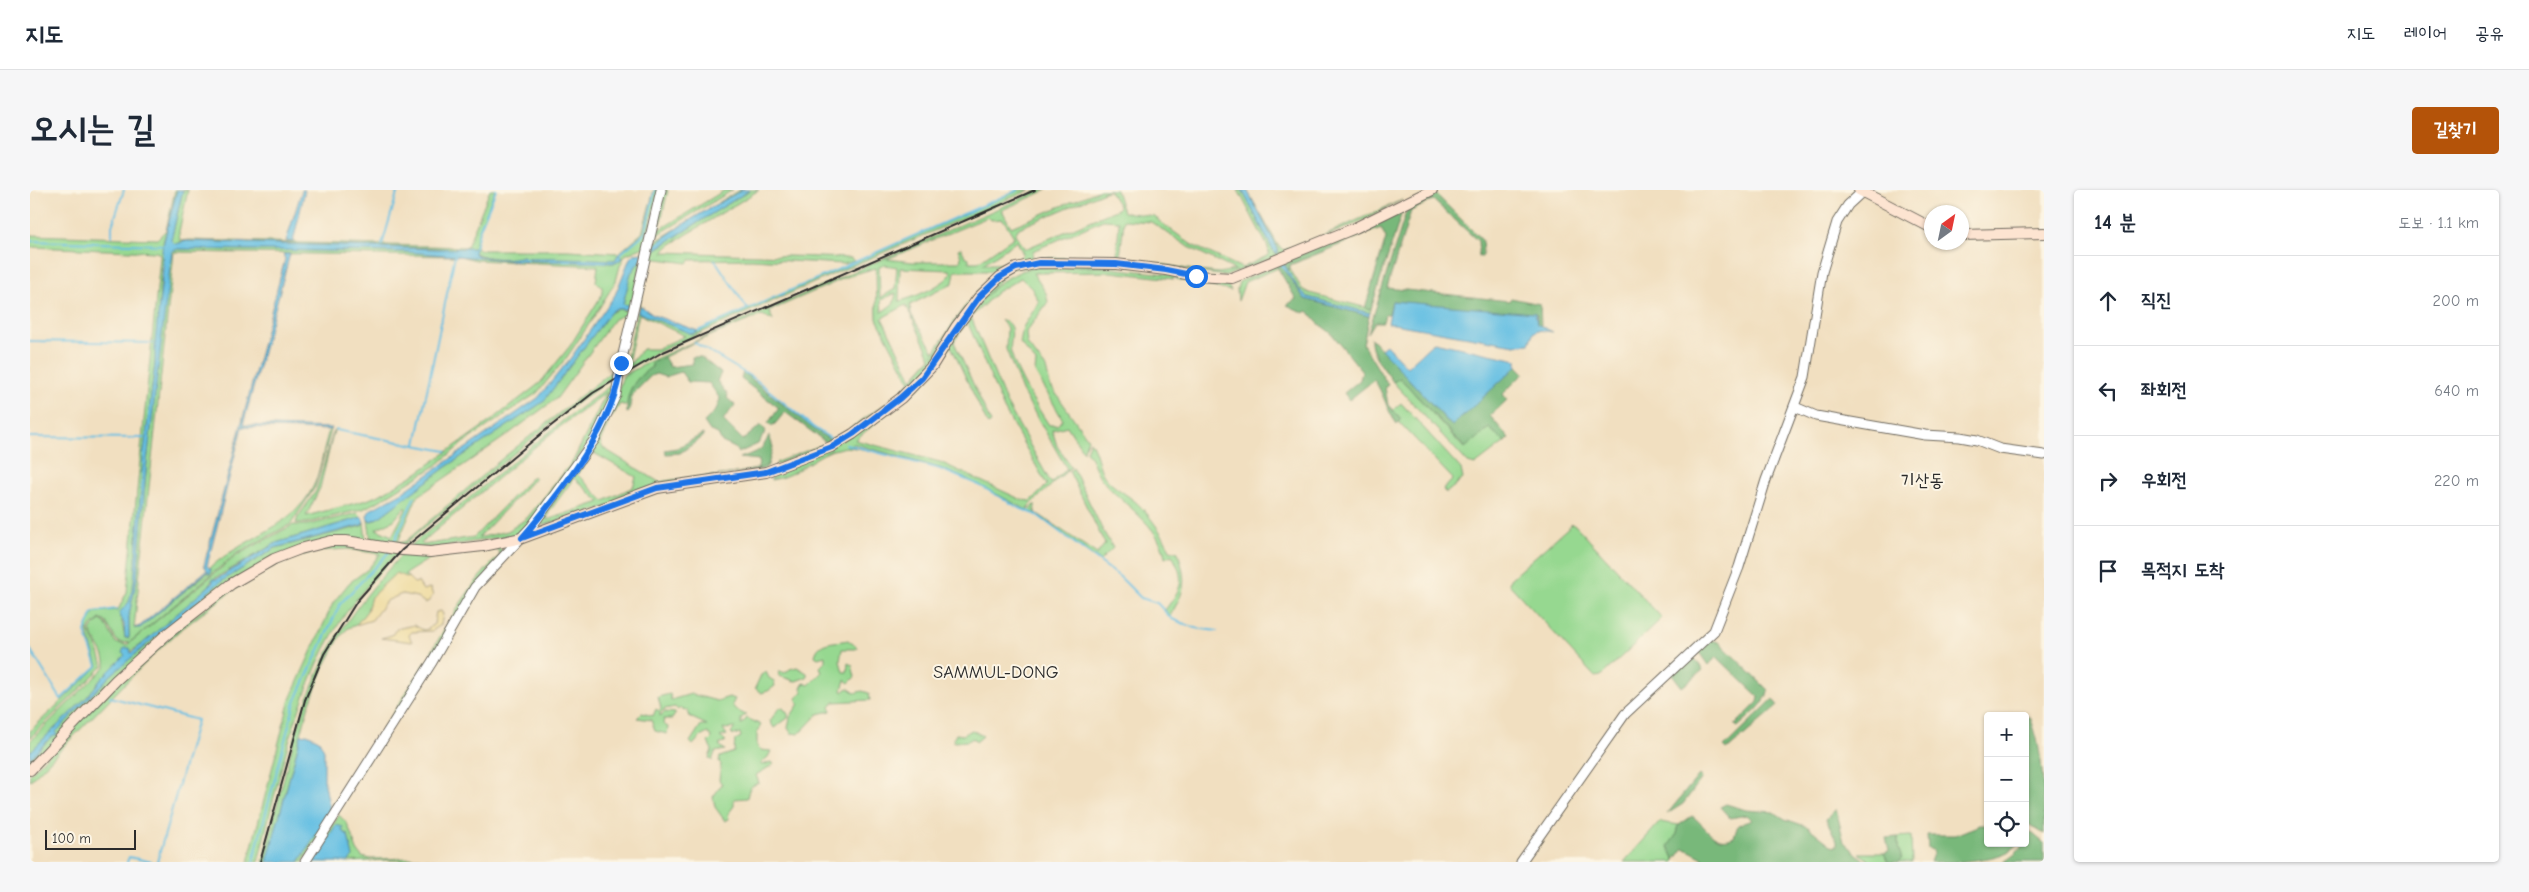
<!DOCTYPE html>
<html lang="ko">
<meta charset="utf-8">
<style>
:root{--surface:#fff;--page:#f6f6f7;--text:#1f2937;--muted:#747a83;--line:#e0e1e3;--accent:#b45309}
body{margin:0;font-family:"Comic Neue","Poor Story",sans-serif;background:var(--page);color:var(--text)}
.controls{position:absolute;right:15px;bottom:15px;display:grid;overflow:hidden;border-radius:5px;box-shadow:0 1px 4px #0004}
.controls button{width:45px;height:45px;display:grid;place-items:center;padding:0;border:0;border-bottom:1px solid var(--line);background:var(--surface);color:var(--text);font:25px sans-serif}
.compass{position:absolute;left:1894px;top:15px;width:45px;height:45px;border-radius:50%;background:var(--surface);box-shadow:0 1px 4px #0004;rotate:33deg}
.scale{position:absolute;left:15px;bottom:12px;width:91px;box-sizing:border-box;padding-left:5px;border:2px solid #2b2b2b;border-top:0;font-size:14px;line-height:18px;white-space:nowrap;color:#2b2b2b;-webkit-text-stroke:4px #fcf5e5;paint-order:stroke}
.stop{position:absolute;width:15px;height:15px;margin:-11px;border:4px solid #1a73e8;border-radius:50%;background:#fff}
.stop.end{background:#1a73e8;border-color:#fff;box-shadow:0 1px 5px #0008}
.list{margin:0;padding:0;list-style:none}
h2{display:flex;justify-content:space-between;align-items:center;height:65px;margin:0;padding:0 20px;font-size:21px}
h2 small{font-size:16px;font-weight:400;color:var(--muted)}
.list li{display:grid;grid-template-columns:32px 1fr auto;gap:15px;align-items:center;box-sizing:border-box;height:90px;padding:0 20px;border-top:1px solid var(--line)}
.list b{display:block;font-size:19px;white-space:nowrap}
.list em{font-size:16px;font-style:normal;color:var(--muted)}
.icon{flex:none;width:28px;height:28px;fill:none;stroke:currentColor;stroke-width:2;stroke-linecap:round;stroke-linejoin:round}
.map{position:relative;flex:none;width:2014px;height:672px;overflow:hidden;border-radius:5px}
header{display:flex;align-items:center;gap:30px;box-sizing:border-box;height:70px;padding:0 25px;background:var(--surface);border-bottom:1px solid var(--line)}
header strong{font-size:24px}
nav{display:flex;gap:28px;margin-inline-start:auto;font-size:18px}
.intro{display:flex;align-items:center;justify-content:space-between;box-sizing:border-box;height:120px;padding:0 30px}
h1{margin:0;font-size:35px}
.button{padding:12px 22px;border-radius:5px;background:var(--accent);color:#fff;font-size:18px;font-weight:700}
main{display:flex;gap:30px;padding:0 30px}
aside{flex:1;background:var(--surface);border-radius:5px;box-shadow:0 1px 4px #0004}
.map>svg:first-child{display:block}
.green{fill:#96d890;stroke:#60825e;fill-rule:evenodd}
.forest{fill:#78b87a;stroke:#527252}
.sand{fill:#eeda9e;stroke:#8c8264}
.water{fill:#65bfe3;stroke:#487587}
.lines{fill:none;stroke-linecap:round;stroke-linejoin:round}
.stream{stroke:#65bfe3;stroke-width:2}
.tertiary-casing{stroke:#706a5f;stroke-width:11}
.secondary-casing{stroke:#706a5f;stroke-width:12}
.tertiary{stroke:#fff;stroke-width:9}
.secondary{stroke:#fde4d1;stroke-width:10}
.rail{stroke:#2b2b2b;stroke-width:2}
.route{stroke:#1a73e8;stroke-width:6}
.labels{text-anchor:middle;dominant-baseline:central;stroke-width:4;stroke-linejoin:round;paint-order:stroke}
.quarter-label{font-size:18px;fill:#2b2b2b;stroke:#fcf5e5}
</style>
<header>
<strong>지도</strong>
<nav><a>지도</a><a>레이어</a><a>공유</a></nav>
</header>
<div class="intro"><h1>오시는 길</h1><a class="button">길찾기</a></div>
<main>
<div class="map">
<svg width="2014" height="672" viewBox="0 0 2014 672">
<rect width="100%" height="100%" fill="#fcf5e5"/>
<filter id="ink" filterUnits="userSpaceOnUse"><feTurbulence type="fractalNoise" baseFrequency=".02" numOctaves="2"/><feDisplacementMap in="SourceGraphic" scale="10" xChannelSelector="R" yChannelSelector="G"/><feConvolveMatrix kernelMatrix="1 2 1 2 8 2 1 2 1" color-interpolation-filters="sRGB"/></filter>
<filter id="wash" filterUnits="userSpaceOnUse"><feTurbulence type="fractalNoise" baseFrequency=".0096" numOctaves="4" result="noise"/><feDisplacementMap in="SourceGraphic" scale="20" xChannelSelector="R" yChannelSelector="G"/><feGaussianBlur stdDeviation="1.12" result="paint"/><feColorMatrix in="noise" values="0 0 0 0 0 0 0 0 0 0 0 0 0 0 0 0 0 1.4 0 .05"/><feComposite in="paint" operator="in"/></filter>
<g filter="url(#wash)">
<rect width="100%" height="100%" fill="#f1dfc0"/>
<g class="green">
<path d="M145,0H147L133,53L125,174L113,268L104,392C101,402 101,417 90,422L95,448H99V425L107,388L116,281L141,61L148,59L376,62L424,66L144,62L104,438L110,437L180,381V378C210,349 262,338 282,299C291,282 293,259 299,240H301L285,297L261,334L206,364L100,452L93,453L87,451L76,432L70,429L58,440L67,456L73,476L0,548V541L68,476L56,438L64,422L88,420L97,402L130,68V64L126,62L0,57V45L127,49L136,40Z"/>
<path d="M153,0H158L149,42L150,51L160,50L437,57L460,0H465L445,53L448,60H538L589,63L612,43L624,0L614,43L589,64L585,70L575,71L496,68L493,66C478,72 450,68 437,59L157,51L145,54L141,50Z"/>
<polygon points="625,0 629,0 614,57 595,65 590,76 586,91 563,128 537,167 507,203 433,253 407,275 349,311 333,319 277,333 266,333 268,327 286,301 304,240 290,298 276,326 337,310 351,304 387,283 462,230 510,193 540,156 573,103 572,97 566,92 568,76 446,70 425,65 478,70 584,73 592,67 590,65 593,61 615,43"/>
<polygon points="634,0 638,0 629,40 695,0 703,0 622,48"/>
<path d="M709,0H712L638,45L623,61L720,0H729L640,55L633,62L821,68L824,71L814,74L722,69L660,70L658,73L620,68L608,122L662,144L990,0H1000L808,82L639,157L594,180L623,53ZM609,124L655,146L626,159H612L601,173L598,172Z"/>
<path d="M1010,0H1017L972,20L981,37L1070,0H1086L1093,22L1125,26L1129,31L1162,55L1212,78L1239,65L1238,57L1208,0H1212L1245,64L1249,61L1217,0L1249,57L1254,60L1281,51L1372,10L1335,30L1196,86L1122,75L979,78L899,175L873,201L811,248L746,275L747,272L802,251L858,212L880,192L847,129L846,78L824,84L739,121L743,130L732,125L665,152L622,173V177C608,186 597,199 597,216L590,214L582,227L579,226L593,186L618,172ZM1079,0L1089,16L1088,19L995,59L985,44L989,38ZM958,27L961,30L973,29L984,47L948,72H939V68L935,66L931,58L928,59L931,67L930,72H882L857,69ZM1073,30L1089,31L1087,67L1002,68L1003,61ZM1094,30L1121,32L1157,56L1205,80L1189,83L1169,81L1090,67ZM987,51L993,64C985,75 964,74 953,74ZM855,75L867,77L865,99L850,108L849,77ZM870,78L920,80L921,83C917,94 881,109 869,111ZM925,81H965L932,120L904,162L881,124L880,115L923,93ZM866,103L864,113L852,122L851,110ZM876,115L901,168L882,189L852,128Z"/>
<path d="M612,68L587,184L532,224L371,357L341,351L338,330L342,331L351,326L416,277L513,212L580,123L588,119L597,121L596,115L593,114L601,83ZM591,126L596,128L582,181L474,267L376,351L367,354L387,307L476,246L527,208L584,129ZM374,318H376L375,321L362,346L346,339L364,330Z"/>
<polygon points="1246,75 1248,78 1215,92 1208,111 1207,99 1209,92"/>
<path d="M1008,77H1070L1145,85L1144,89L1081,82L1003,83L1016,103L1018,112L996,142L997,154L1016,178L1020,195L1058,249L1053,261L1037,236L1022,240L1027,256L1041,277L1000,315L997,320L939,290L910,278L825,254L816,255L839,260C830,259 820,256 811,258C785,262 768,287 741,290V283L847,230L950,112L970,92L991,81ZM991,88L1002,99L1009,112L993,137L990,153L1006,172L1005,182L1033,230L1027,235H1019C1004,212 989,189 981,163C978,152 989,134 971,130L977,138L976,159L992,201L1037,279L1021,293L976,212L941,127L967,102ZM937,131L974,219L1017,295L1001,311L992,310L910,272L825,250L892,195L921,156L958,235L961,233L924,152Z"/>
<polygon points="1260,79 1272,99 1279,103 1341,119 1340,123 1278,107 1268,98 1257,80"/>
<polygon points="1148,85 1196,93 1201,101 1146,89"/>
<polygon points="1370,188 1434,258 1459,238 1475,252 1445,275 1438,273 1363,192"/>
<path d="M588,190L566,243L508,323L490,344L405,358L379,357L535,229ZM577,202L543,271L497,328L478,341L448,348L505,288L503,286L444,347L393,355L391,353L519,245Z"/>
<polygon points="1371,213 1431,279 1433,289 1416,303 1413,300 1423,289 1369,232 1371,229 1363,220"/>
<path d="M577,230L579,231L570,252L573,258L629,292C664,285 704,288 738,275L735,279L685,286L513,335L510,332ZM564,263L606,287L603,297L574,311L547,284ZM544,288L570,312L517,330L519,322Z"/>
<path d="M1060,251C1068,263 1068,277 1074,286C1082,297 1097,304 1107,313C1118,323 1135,347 1140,360L1148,362C1157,393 1156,399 1140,426L1135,420C1152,397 1156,391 1142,365L1135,368C1132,337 1091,313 1073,291C1065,282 1064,270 1056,261Z"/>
<polygon points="1043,278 1072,339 1083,358 1070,371 1008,325 999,321 1005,314 1005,322 1067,364 1075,354 1039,281"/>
<path d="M328,323L332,327L246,353L182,390L179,396C165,408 108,463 95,463V465L72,488L57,507L0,562V551L75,477C77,464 64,451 60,440L70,430L75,433L86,453L97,455L207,365L263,335H277Z"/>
<polygon points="334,332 336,351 310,348 200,392 0,575 0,569 80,486 189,393 245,358 332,336"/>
<polygon points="1542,334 1545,335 1632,428 1571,486 1565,487 1479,394 1480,389"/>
<path d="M302,354L368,362C347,385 326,407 310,432C266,502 248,593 228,672H218L260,509L303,413L319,393L338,379L350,364L318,359L285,361L250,373L211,394L149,441L124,464L0,591V584L62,519L130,454L204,395L265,364Z"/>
<path d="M468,357L471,359L472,363L403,463L401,462C422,427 440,393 470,365L468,360L462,359L402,367L375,384L379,388L365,384L341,407L337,421L326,435L318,438L310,447L294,477L278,518L237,672H233C252,601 265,522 301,457C321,422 346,393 373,363Z"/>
<path d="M818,450L827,457L826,459H812L810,471L813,482H817L818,473L822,475L825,487L819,493L815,490L812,500L813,502L818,498L825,503L832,501L839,503L840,510L804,512L800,517L801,521L788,524L769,544L761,543L758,538L760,527L769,514L766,508L773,502L771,498L774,493L779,495L792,482L790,477L795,472V466L788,468L785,466C788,450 805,453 818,450Z"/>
<polygon points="396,471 399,471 273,672 269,672 296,629 300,619 312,604"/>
<polygon points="767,477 777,483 777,487 763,492 762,490 749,486 750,481 755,483 760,479"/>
<polygon points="736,482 739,488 744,491 745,496 738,501 731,503 725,498 731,485"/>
<path d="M640,504L641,510L661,504L687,511L699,507L705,509L702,515L706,520L716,525L711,528V535L717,528L731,535L727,542V556L730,560L741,561L738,567L730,574L733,575L740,572L744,574L726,585L729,593C719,596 719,599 717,608L704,609V616L698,624L699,629L695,631L685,617L683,607L692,594L689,590L691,574L689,572L690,567L704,562L705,550L711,547L710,543L704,545L701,543L705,538L693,539L697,545L690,547L696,551L689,555L695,560L685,562L682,571L679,568L682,560L678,552L682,548L678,543L670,547L663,555L660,552L671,535H677L660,527L658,521L650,518L648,520L645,517L635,519L630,523V526L635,522L646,523L642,529H634L633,534L638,537L637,544L625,541L621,530L607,528L612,523L623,526L626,519L629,521L631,518L628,507Z"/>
<polygon points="749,518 753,518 758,524 758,528 744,538 740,531"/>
<polygon points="942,540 953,546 946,552 943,548 938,551 924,552 923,549 926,544 933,545"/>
<polygon points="309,625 317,633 327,660 332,667 340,669 387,668 420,672 357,670 318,672 323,667 318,645 311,641 313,638 292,657 282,672 280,672"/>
<polygon points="1630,632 1649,635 1647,644 1638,657 1645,670 1644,672 1594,672"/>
<polygon points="1881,646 1882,672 1869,672 1872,669 1868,657 1868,647"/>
<polygon points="1829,663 1854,663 1858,672 1841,672"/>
</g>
<g class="forest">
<polygon points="1406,4 1452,50 1453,66 1449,66 1448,51 1403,10 1381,21 1357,98 1479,111 1481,108 1510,114 1511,136 1507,134 1507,125 1362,111 1359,124 1355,124 1353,132 1345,132 1338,143 1377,19"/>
<polygon points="1370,21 1372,22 1341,119 1335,118 1356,48 1351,38 1260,75 1260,79 1257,80 1253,72"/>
<path d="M1249,73L1275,109L1339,126L1333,154L1358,195L1355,197L1358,215L1371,229L1367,234C1356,220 1354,203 1344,190L1319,210L1314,203L1330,190L1332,181L1302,144L1287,132L1278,121L1274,123L1257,115L1266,109L1246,75Z"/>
<path d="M1341,148L1421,235L1487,176L1494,183L1473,204L1477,210L1460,226L1479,248L1475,252L1459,238L1435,258L1370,188L1363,192C1354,178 1340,164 1341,148Z"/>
<path d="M634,167L640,177L663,174L662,167H671L691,183L687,191L698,205L697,208L705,215L693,230L713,250L731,235L736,241L728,254L708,263L705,258L692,252L688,244L680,241L674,232L686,220L690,209L679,193L658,192L651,182L635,187L626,184L621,186L602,205L599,222L597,223C596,202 604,188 622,177V173Z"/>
<polygon points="713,182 782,238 802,251 797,253 755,222 745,234 741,236 738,233 749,218 711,189"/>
<polygon points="673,244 673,247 650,263 636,264 635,260 647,258"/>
<path d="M739,245L743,257L738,275L728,279L729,270L709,268C727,262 732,262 739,245Z"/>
<path d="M1681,450L1689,452L1738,500C1737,514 1718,527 1708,537L1705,535L1728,512L1729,507L1687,467L1678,475L1668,461Z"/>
<polygon points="1663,466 1673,480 1652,497 1642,484"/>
<polygon points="1743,509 1748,516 1697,560 1694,557"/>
<path d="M1995,527H2000C2014,561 2014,606 2014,644L1995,632Z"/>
<polygon points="1669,585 1672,588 1653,614 1637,624"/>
<path d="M1696,614L1716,620L1744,622L1755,629L1778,637L1801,655L1807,656V651L1796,629L1806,619L1814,652L1836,672H1672L1673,668L1654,658L1645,670L1638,656L1647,644L1649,635L1662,626C1676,635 1684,657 1704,647L1708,635L1722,630L1717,625L1700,628L1690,617Z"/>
<path d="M1950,635H1958V653H1989C1975,672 1925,672 1900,672L1904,661L1898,658L1897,645H1925Z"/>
<path d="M1997,639L2014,653V672H1973C1989,663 1994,657 1997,639Z"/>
<polygon points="1868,647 1868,657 1872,669 1869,672 1858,672 1854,663 1859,661 1856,648"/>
</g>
<g class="sand">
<polygon points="366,383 379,388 384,393 388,392 393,400 400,398 403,405 399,411 395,413 387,407 372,404 356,411 342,430 326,435 337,421 341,407"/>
<polygon points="411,421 413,424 411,435 402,441 382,442 379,445 382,452 351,448 362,445 366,439 384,435 393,440 398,439 404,434 406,422"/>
</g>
<g class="water">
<path d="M147,0H153L141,50L145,54L157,51L407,59L445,58L444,64C455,69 483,70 493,66L496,68C525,67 556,69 585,70L589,63L592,69L583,73L478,70L376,62L148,59L142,61L116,281L107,388L99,425V448H95L94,434L89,423L99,412L104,392L113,268L125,174V152L133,78L132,59Z"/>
<polygon points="272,0 275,0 263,52 256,51"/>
<path d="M712,0H720L621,62C626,46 694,11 712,0Z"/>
<polygon points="1212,0 1217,0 1248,59 1248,64 1244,62"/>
<polygon points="612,63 612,68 601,83 593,114 598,115 599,119 585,119 580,123 513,212 416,277 351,326 342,331 338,330 337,326 340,320 373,302 508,208 540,169 585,105 600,68 604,64"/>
<polygon points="253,64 260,64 213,235 302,238 301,240 212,237 177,376 181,379 181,383 179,384 178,381 172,386 110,438 104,438 110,436 177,380 174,375 255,69"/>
<polygon points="1253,72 1268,98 1278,107 1340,123 1339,126 1275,109 1249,73"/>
<polygon points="1362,111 1505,123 1507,134 1523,142 1508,140 1503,143 1499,154 1485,155 1358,133"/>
<polygon points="611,116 623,125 668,141 662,144 607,122"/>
<polygon points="1404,152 1487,170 1487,176 1422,236 1351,159 1356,155 1377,177"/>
<polygon points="332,327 334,332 332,335 245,358 189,393 80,486 26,542 27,545 20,548 0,569 0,562 57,507 72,488 95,465 92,463 94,458 100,458 101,463 104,461 179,396 183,392 182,389 187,389 246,353"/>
<polygon points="277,544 289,550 294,560 294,590 300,619 296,629 269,672 237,672 271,545"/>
<polygon points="306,635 313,637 312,641 318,645 323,667 318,672 282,672"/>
</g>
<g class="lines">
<g class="stream">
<polyline points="82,46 82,36 94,0"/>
<polyline points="0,51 135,55"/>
<polyline points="352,55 368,0"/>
<polyline points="445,58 449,41 466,0"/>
<polyline points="590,64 615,43 625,0"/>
<polyline points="685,70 717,118"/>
<polyline points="668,141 988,0"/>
<polyline points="0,151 123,153"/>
<polyline points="665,153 725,189 783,237 803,250"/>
<polyline points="306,240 416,261"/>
<polyline points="0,247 114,248"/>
<polyline points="386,254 425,65"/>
<polyline points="816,254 910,279 949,295 989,318 1007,325 1090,387 1111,408 1127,413 1142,429 1165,438 1187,441"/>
<polyline points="363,354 384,308"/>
<polyline points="0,459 31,509 67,476 55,442 63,422 87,419"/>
<polyline points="80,507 167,530 127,672"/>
<polyline points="97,672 99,667 122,672"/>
<polyline points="223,672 265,512 310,414 359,362"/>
</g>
</g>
</g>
<g filter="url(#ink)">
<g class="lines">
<defs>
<g id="tertiary">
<polyline points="1765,217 1786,226 1895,245 1930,247 1947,250 1970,259 2014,265"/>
<polyline points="275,672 402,472 445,397 502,336 565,249 586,205 591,173 631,0"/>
<polyline points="1491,672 1595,524 1684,441 1709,377 1736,290 1775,187 1792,82 1807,32 1818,15 1832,2"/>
</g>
<g id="secondary">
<polyline points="1829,0 1902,38"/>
<polyline points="1932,45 2014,43"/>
<polyline points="0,580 86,490 137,444 201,394 244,369 270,359 301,351 316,351 372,360 400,362 453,356 492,348 627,298 736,282 801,257 823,244 871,208 902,176 926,137 949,107 970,87 986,78 1009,73 1086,74 1136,80 1166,86 1202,88 1325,38 1402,0"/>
</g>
</defs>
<use href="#tertiary" class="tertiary-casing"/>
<use href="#secondary" class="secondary-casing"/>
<use href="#tertiary" class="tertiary"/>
<use href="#secondary" class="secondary"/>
<polyline class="rail" points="230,672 275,510 294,464 327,411 372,360 512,243 563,203 631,163 1005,0"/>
</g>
</g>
<g class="lines" filter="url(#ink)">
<path class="route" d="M591,173C586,234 531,302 492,348L627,298L736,282L802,257L823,244L870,208L892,188L949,107L970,87L986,78L1009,73L1086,74L1136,80L1166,86"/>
</g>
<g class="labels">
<g class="quarter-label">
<text x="1892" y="290">기산동</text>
<text x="966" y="482">SAMMUL-DONG</text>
</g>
</g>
</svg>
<div class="controls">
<button>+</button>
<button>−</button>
<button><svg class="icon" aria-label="locate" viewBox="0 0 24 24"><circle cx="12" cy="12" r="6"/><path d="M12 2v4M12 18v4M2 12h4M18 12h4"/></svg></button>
</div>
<svg class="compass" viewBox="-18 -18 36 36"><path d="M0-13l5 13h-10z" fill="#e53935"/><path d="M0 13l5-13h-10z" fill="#747a83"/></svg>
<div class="scale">100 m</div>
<div class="stop" style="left:1166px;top:86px"></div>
<div class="stop end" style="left:591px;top:173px"></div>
</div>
<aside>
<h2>14 분<small>도보 · 1.1 km</small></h2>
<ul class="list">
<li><svg class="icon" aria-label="ahead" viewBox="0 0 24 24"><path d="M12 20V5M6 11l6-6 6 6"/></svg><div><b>직진</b></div><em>200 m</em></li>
<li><svg class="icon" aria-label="left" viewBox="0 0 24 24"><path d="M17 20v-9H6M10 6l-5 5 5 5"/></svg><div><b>좌회전</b></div><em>640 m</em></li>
<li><svg class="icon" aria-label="right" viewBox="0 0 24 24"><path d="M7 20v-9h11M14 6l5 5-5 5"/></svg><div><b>우회전</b></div><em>220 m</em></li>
<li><svg class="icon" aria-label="arrive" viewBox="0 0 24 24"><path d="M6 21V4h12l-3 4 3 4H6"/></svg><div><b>목적지 도착</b></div></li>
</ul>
</aside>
</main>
